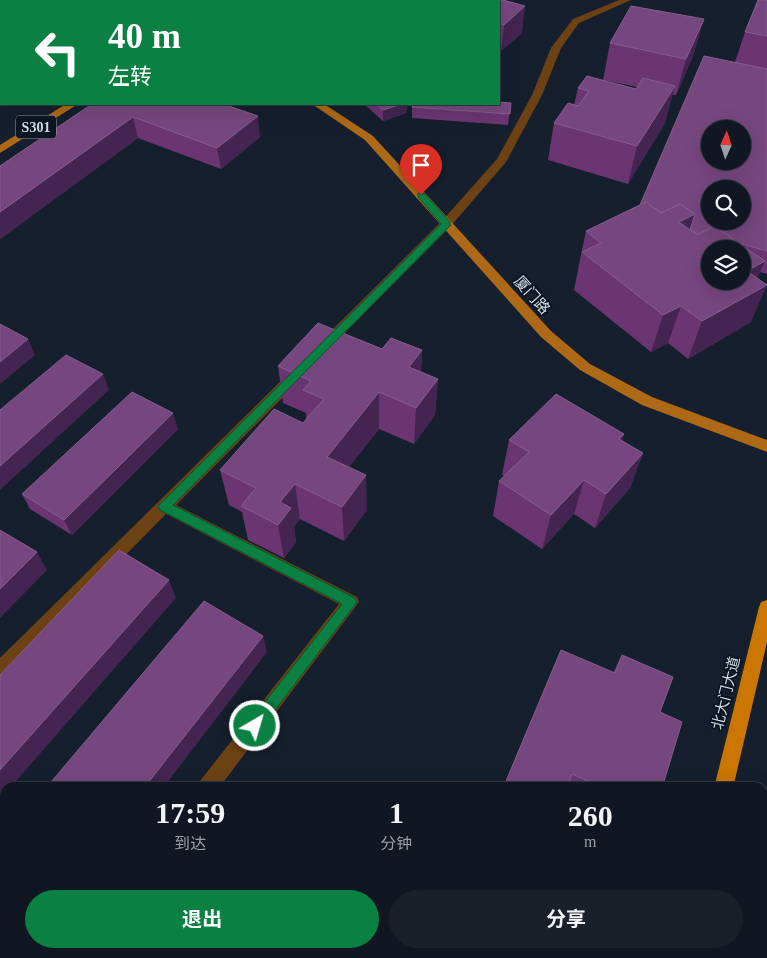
<!DOCTYPE html>
<html lang="zh">
<meta charset="utf-8">
<style>
:root{--surface:#101722;--page:#19202a;--text:#f1f3f6;--muted:#9c9fa5;--line:#303640;--accent:#0b8043}
body{margin:0;font-family:"Times New Roman","Noto Sans SC",serif;background:var(--page);color:var(--text);height:100vh;display:flex;flex-direction:column;font-size:19px;white-space:nowrap}
*{box-sizing:border-box;margin:0}
p{font-size:16px;color:var(--muted)}
.icon{flex:none;width:28px;height:28px;fill:none;stroke:currentColor;stroke-width:2;stroke-linecap:round;stroke-linejoin:round}
.map{position:relative;flex:1;overflow:hidden}
.drawer{position:absolute;left:0px;top:782px;width:768px;height:176px;display:flex;flex-direction:column;background:var(--surface);border-radius:15px 15px 0 0;box-shadow:0 5px 20px #0002,0 0 0 1px var(--line)}
.drawer>*{flex:none}
.banner{position:absolute;left:0px;top:0px;width:500px;height:105px;box-shadow:0 5px 20px #0002,0 0 0 1px var(--line);background:#0b8043;color:#fff;overflow:hidden}
.needle{width:32px;rotate:3deg}
.controls{position:absolute;left:701px;top:120px;display:grid;gap:10px}
.controls a{display:grid;place-items:center;width:50px;height:50px;border-radius:50%;background:var(--surface);box-shadow:0 5px 20px #0002,0 0 0 1px var(--line);font-size:25px}
.pin{position:absolute;display:grid;place-items:center;width:42px;height:42px;color:#fff;margin:-51px -21px;border-radius:50% 50% 50% 0;rotate:-45deg;box-shadow:0 0 5px #0007}
.pin .icon{rotate:45deg}
.me{position:absolute;width:55px;margin:-28px;rotate:38deg;stroke-linejoin:round;filter:drop-shadow(0 0 4px #0008)}
.turn{display:flex;align-items:center;gap:18px;height:105px;padding:0 25px;font-size:22px}
.turn .icon{width:65px;height:65px;stroke-width:2.5}
.turn b{display:block;font-size:35px;line-height:42px}
.eta{display:flex;justify-content:space-evenly;align-items:center;height:85px;text-align:center}
.eta b{font-size:30px;font-weight:700;line-height:35px}
.cta{display:flex;gap:10px;margin-top:auto;padding:10px 25px}
.cta a{flex:1;height:58px;border-radius:30px;background:var(--accent);color:#fff;font-size:20px;font-weight:700;line-height:58px;text-align:center}
.cta a+a{background:var(--page);color:var(--text)}
.map>svg:first-child{display:block}
</style>
<div class="map">
<svg width="767" height="958" viewBox="0 0 767 958">
<rect width="100%" height="100%" fill="#151f2d"/>
<g fill="none" stroke-linecap="round" stroke-linejoin="round">
<g fill="#6c4215" fill-rule="evenodd">
<path d="M619,0H631L579,23L561,48L542,95L506,162L450,227L331,347H321L319,344L321,341L442,221L497,159L532,95L551,48L573,19Z"/>
<path d="M296,370L301,371L303,375L301,379L176,505L357,597L359,602L219,788H198L200,781L339,604L166,514L6,676L0,678V658L291,371Z"/>
<path d="M66,954H89L87,958H64Z"/>
</g>
<g fill="#ae6916" fill-rule="evenodd">
<rect x="85" y="0" width="12" height="1"/>
<path d="M66,104H78L0,153V145Z"/>
<path d="M312,104H324L373,136L551,331L590,364L652,397L767,440V452L642,405L580,370L541,337L365,140Z"/>
</g>
<g fill="#ca7600" fill-rule="evenodd">
<path d="M767,600V642L733,788H714L759,607L761,602Z"/>
<path d="M767,918V958H754L753,954H762V920Z"/>
<path d="M672,954H693L692,958H670Z"/>
</g>
</g>
<g fill="#6b3572" fill-rule="evenodd">
<path d="M767,0V274L760,272L757,278L751,322L688,359L668,343L651,352L574,290L578,270V269L586,231L640,205L735,62L745,32ZM710,249H742L710,281Z"/>
<path d="M499,1L522,33L501,51H499Z"/>
<path d="M704,19L693,56L676,95H672L665,123L628,184L548,160L554,123L574,105L578,88L636,89L637,87L603,80L610,43Z"/>
<path d="M511,103L508,125L412,118V107Z"/>
<path d="M92,104L260,137L221,169L138,138L0,239V166Z"/>
<path d="M364,104H407L406,113L383,121Z"/>
<path d="M382,349L422,350L421,372L438,379L435,415L414,444L379,429L349,467L367,510L344,541L300,519L294,526L296,542L284,558L248,540L242,512L229,505L220,470L303,423L306,419V413L283,403L278,366Z"/>
<path d="M178,429L72,535L30,509L22,494Z"/>
<path d="M624,434L622,441L643,453L630,488L595,528L574,514L542,549L493,516L499,481L504,476L502,475L509,440Z"/>
<path d="M622,655L660,712L662,788H503L506,781L613,673Z"/>
</g>
<g fill="#442451">
<path d="M525,6L522,33L501,51L504,25Z"/>
<path d="M704,19L693,56L676,95L686,59Z"/>
<path d="M0,41H1V80L0,81Z"/>
<path d="M675,86L665,123L628,184L637,146Z"/>
<path d="M402,104H407L406,113L383,121V110Z"/>
<path d="M258,116L260,137L221,169L217,148Z"/>
<path d="M133,117L138,138L0,239V212Z"/>
<path d="M695,214L683,252L679,222Z"/>
<path d="M732,238L728,249H713V248Z"/>
<path d="M765,261L750,294L767,285L751,322L688,359L702,321L747,271Z"/>
<path d="M681,306L668,343L651,352L663,315Z"/>
<path d="M28,339L35,355L0,384V362Z"/>
<path d="M422,350L420,387L409,367Z"/>
<path d="M103,374L109,390L0,490V466Z"/>
<path d="M438,379L435,415L414,444L416,408Z"/>
<path d="M379,392V429L330,492L327,457Z"/>
<path d="M173,413L178,429L72,535L64,520Z"/>
<path d="M624,434L612,470L619,439Z"/>
<path d="M643,453L630,488L595,528L606,494Z"/>
<path d="M366,475L367,510L344,541L342,507Z"/>
<path d="M584,480L574,514L542,549L551,515Z"/>
<path d="M295,484L300,519L294,526L296,542L284,558L278,525L280,502Z"/>
<path d="M37,552L47,570L0,618V589Z"/>
<path d="M169,580L176,598L10,788H5V793L0,799V770Z"/>
<path d="M263,636L267,652L163,788H144Z"/>
<path d="M5,942V954H13L9,958H0V948Z"/>
</g>
<g fill="#76477e" stroke="#855e8e" fill-rule="evenodd">
<path d="M0,0H70L68,1H1V41H0Z"/>
<path d="M466,0H503L525,6L504,25L499,23V1H464Z"/>
<path d="M758,0H767V36L745,32Z"/>
<path d="M631,6L704,19L686,59L610,43Z"/>
<path d="M704,56L767,69V251L731,241L732,238L714,226L699,234L694,232L690,230L695,214L680,204L661,213L646,202L640,205ZM710,129H742V161H710ZM710,189H742V221H710Z"/>
<path d="M587,76L636,89L643,78L675,86L637,146L554,123L568,103L578,106L589,91L578,88Z"/>
<path d="M499,102L511,103L510,114L412,107L413,104H499Z"/>
<path d="M92,104H223L258,116L217,148L133,117L0,212V166Z"/>
<path d="M376,104H402L383,110Z"/>
<path d="M646,202L661,213L680,204L695,214L679,222L697,235L714,226L732,238L713,248L715,249H710V281H742V249L744,247L765,261L747,271L767,285L702,321L681,306L663,315L582,252L601,243L586,231Z"/>
<path d="M318,323L382,349L391,338L422,350L409,367L438,379L416,408L379,392L327,457L366,475L342,507L295,484L280,502L291,508L278,525L241,506L256,488L220,470L274,409L303,423L324,399L303,390L311,381L278,366Z"/>
<path d="M0,324L28,339L0,362Z"/>
<path d="M66,355L103,374L0,466V410Z"/>
<path d="M132,392L173,413L64,520L22,494Z"/>
<path d="M556,394L624,434L619,439L643,453L606,494L584,480L551,515L499,481L529,452L509,440Z"/>
<path d="M0,530L37,552L0,589Z"/>
<path d="M119,550L169,580L0,770V675Z"/>
<path d="M204,601L263,636L144,788H46Z"/>
<path d="M561,650L615,673L622,655L673,677L660,712L682,722L662,788H588L590,782L572,774L567,788H520L506,781Z"/>
<path d="M5,836V866L0,862V841Z"/>
<path d="M0,908L5,912V942L0,948Z"/>
</g>
<path fill="#0b8043" stroke="#07532c" d="M418,193H424L450,222V226L173,505L355,598L357,602L260,730L255,732L250,730L248,726L250,721L342,604L160,510L158,506L441,224L418,197Z"/>
<g text-anchor="middle" stroke-width="4" stroke-linejoin="round" paint-order="stroke">
<rect fill="#0c1623" stroke="#99a1ac" stroke-width="1" x="16" y="115.5" width="40" height="23" rx="4"/>
<g font-size="14" font-weight="bold" fill="#d5dce6">
<text x="36" y="132">S301</text>
</g>
<g font-size="15" fill="#d5dce6" stroke="#0c1623">
<text transform="translate(532 295) rotate(48)" y="5">厦门路</text>
<text transform="translate(726 693) rotate(-76)" y="5">北大门大道</text>
</g>
</g>
</svg>
<div class="controls">
<a><svg class="needle" viewBox="-14 -14 28 28"><path d="M0-13l5 13h-10z" fill="#e53935"/><path d="M0 13l5-13h-10z" fill="#9c9fa5"/></svg></a>
<a><svg class="icon" aria-label="search" viewBox="0 0 24 24"><circle cx="10" cy="10" r="6"/><path d="M15 15l6 6"/></svg></a>
<a><svg class="icon" aria-label="layers" viewBox="0 0 24 24"><path d="M12 4l9 5-9 5-9-5zM3 14l9 5 9-5"/></svg></a>
</div>
<div class="pin" style="left:421px;top:195px;background:#d93025"><svg class="icon" aria-label="arrive" viewBox="0 0 24 24"><path d="M6 21V4h12l-3 4 3 4H6"/></svg></div>
<svg class="me" style="left:255px;top:726px" viewBox="-20 -20 40 40"><circle r="17" fill="#0b8043" stroke="#fff" stroke-width="3"/><path d="M0-11L8 9 0 5-8 9z" fill="#fff"/></svg>
<div class="banner">
<div class="turn"><svg class="icon" aria-label="left" viewBox="0 0 24 24"><path d="M17 20v-9H6M10 6l-5 5 5 5"/></svg><div><b>40 m</b>左转</div></div>
</div>
<section class="drawer">
<div class="eta">
<div><b>17:59</b><p>到达</p></div>
<div><b>1</b><p>分钟</p></div>
<div><b>260</b><p>m</p></div>
</div>
<div class="cta"><a>退出</a><a>分享</a></div>
</section>
</div>
